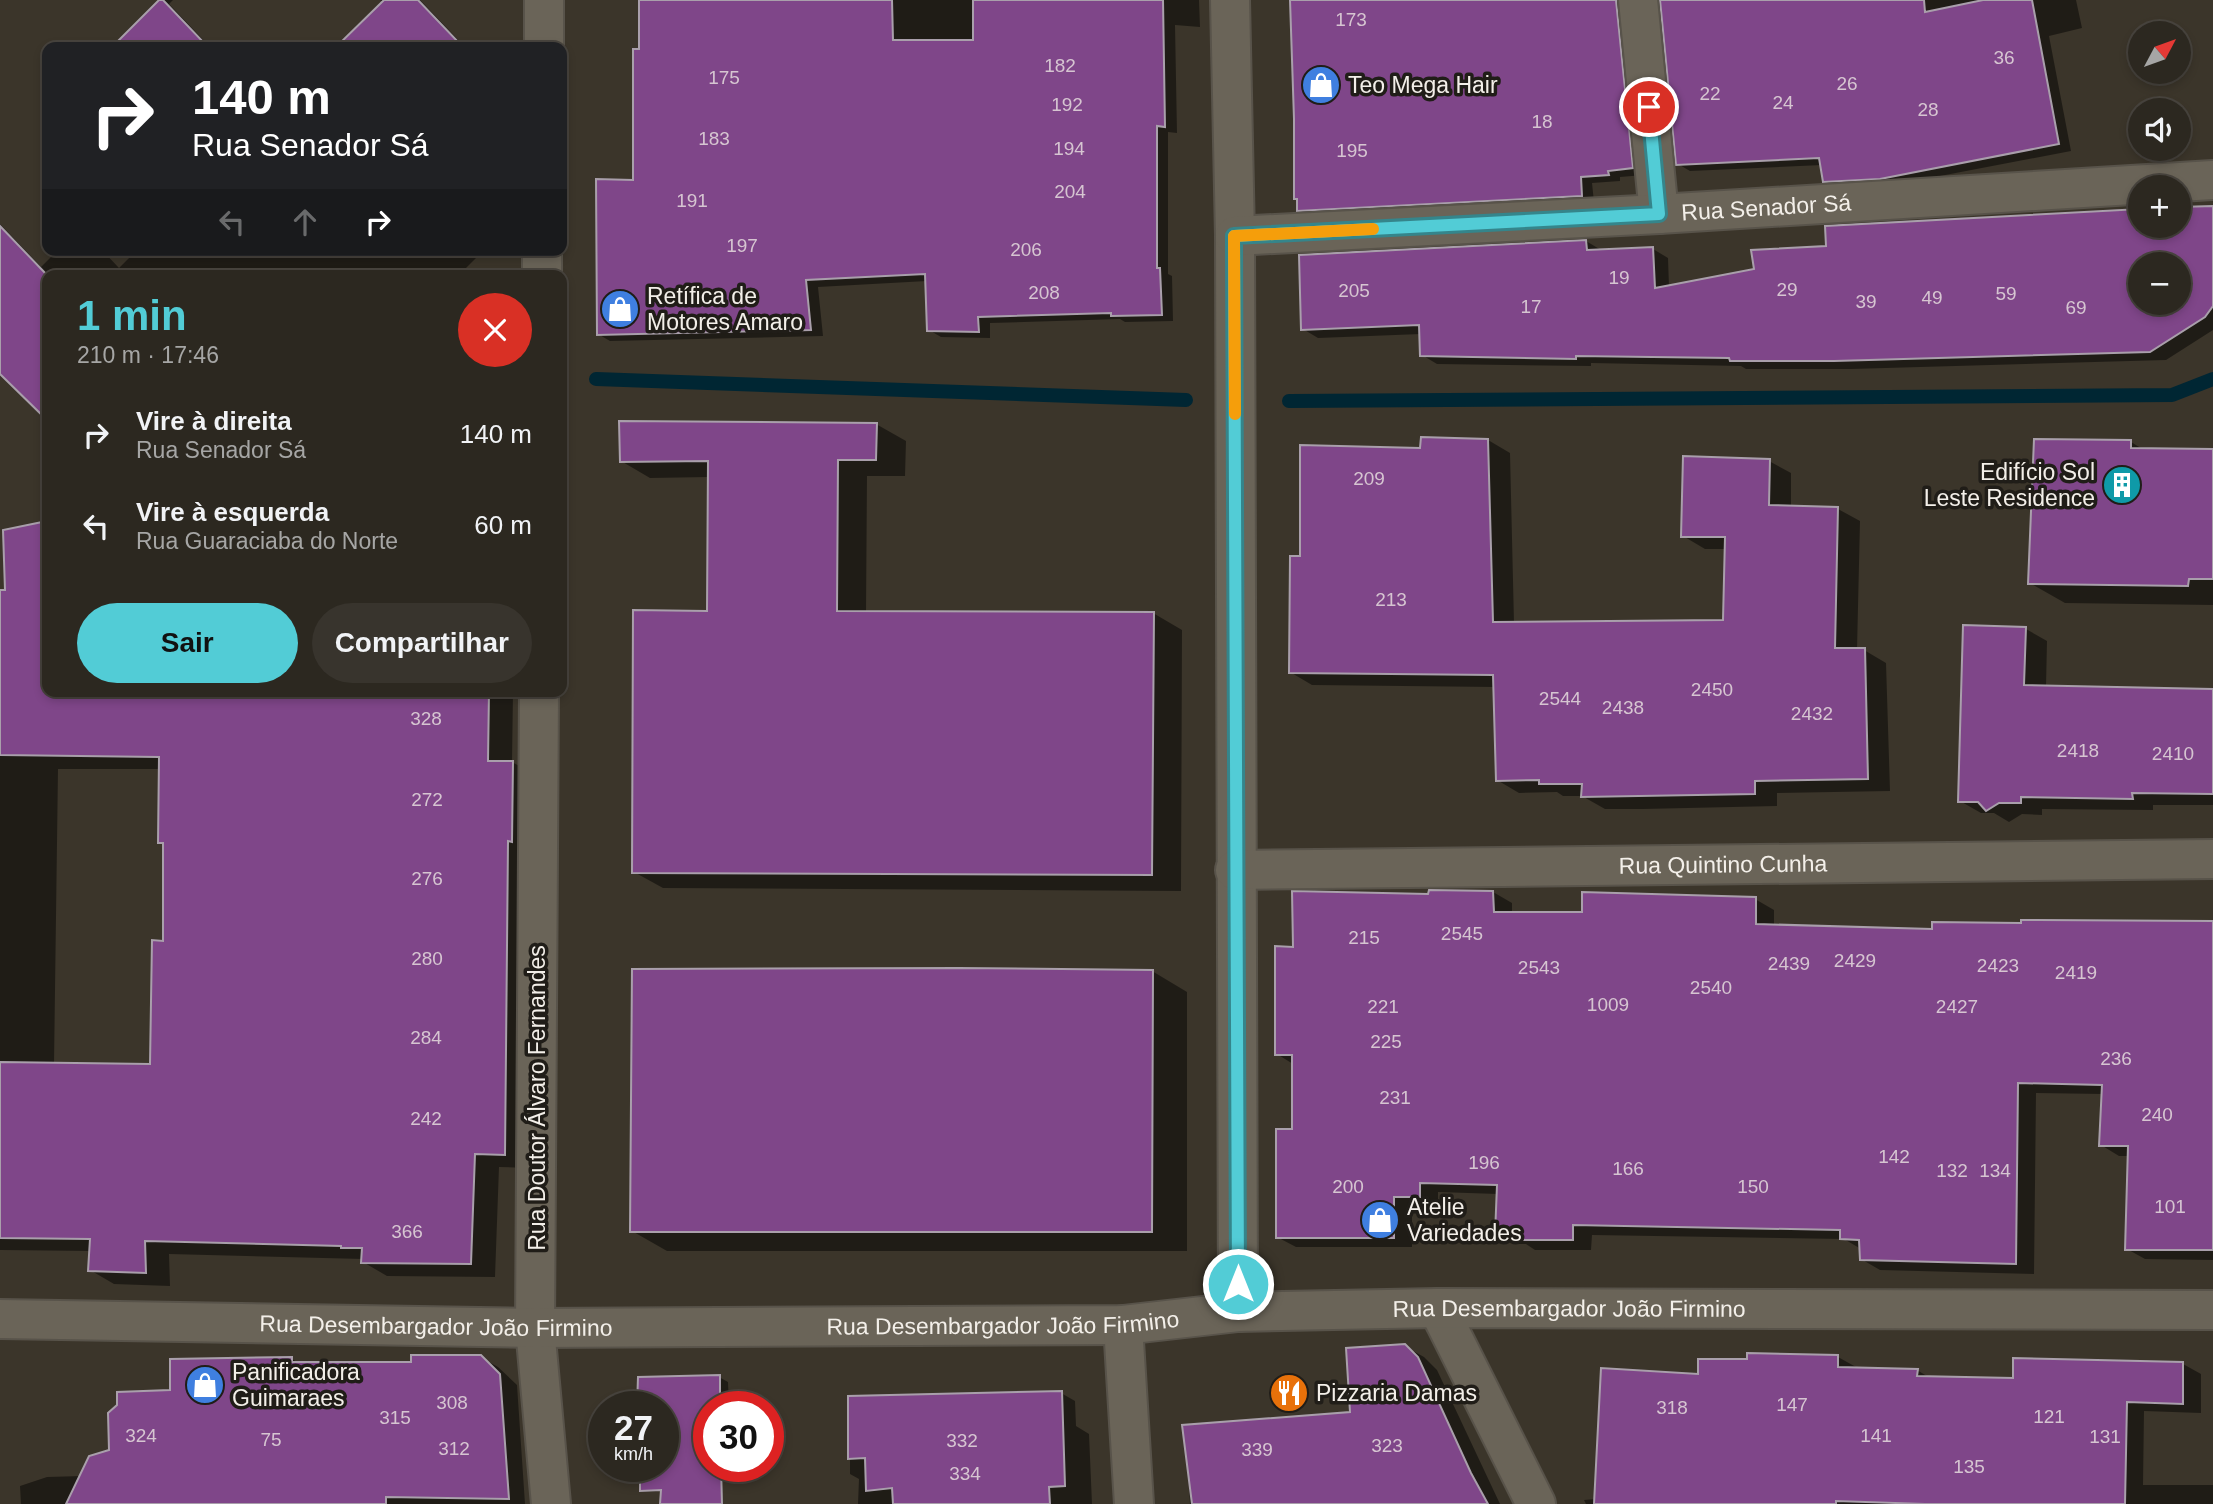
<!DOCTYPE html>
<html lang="pt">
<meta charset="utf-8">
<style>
:root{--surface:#2c2820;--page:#38342d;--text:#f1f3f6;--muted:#a6a6a5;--line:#48443e;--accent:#52ccd6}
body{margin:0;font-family:Arial,sans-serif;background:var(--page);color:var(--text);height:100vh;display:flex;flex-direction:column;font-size:26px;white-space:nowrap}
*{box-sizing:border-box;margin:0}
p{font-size:23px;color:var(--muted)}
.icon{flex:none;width:38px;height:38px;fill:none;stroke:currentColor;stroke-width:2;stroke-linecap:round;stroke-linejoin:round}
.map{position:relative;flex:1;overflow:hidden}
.panel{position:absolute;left:42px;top:270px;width:525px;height:427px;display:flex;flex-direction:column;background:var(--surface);border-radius:14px;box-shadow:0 4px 10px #0003,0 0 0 2px var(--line)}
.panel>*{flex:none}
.top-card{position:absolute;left:42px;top:42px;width:525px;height:214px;border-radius:14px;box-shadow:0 4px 10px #0003,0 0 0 2px var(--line);background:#202124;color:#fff;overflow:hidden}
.needle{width:46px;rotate:49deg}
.buttons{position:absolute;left:2128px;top:21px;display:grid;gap:14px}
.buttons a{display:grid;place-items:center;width:63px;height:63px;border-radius:50%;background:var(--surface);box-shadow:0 4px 10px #0003,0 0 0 2px var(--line);font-size:35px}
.speed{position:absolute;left:588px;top:1391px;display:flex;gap:14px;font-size:35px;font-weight:700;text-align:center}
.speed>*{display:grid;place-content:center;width:91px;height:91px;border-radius:50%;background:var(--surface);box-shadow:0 4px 10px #0003,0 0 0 2px var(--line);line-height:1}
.speed small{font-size:18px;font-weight:400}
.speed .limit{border:10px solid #d22;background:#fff;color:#111}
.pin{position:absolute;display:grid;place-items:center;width:60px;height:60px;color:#fff;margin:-30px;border:4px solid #fff;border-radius:50%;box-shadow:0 2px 7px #0007}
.me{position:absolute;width:77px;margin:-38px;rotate:0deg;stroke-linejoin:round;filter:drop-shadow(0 0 5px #0008)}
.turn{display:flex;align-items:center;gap:24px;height:147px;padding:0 35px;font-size:32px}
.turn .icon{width:91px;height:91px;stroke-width:2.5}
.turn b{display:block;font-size:49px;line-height:60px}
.lanes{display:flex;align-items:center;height:66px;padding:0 35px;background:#0003;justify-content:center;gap:35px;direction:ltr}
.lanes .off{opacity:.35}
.round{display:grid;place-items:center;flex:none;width:74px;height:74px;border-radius:37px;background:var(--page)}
.headline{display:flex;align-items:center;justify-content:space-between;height:119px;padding:0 35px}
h1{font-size:42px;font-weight:700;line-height:52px;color:var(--accent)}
.button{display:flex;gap:14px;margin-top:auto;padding:14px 35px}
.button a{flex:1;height:80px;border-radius:42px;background:var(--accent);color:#111;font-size:28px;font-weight:700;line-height:80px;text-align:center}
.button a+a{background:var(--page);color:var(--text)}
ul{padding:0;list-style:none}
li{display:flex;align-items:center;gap:21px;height:91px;padding:0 35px}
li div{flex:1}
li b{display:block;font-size:26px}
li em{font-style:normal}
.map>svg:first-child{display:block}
</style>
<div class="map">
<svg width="2213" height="1504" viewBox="0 0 2213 1504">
<rect width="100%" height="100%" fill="#3b352a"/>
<g fill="#0007" fill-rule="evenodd">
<path d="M162,0H173L169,4L210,47H114Z"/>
<path d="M380,0H420L465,47H338L383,3Z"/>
<path d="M641,0H1199L1200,27L1175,25L1177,133L1168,132V274L1172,276L1173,321L1125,322L1120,319L990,323V338L941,337L929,330L927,281L818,287L823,336L610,341L598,334L635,182Z"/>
<path d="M1292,0H1630L1644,175L1620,177V181L1592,183L1594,202L1312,217L1299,210Z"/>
<path d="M1662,0H2076L2082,28L2049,36L2071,151L1893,185L1837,188L1825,181L1822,165L1690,171L1678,164Z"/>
<path d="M2213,207V330L2166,360L1851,369H1746L1741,366L1591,363V366L1437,364L1422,355L1421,334L1318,338L1303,329L1586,241L1601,250L1653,249L1668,258L1669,287L1756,270L1828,248L1827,227L2140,211V226H2179V209ZM2140,264H2179V303H2140Z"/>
<path d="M0,224L41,267L58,250H102L119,268L137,250H484L459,275H47V417L10,381L0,334Z"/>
<path d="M876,424L906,441L905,476H867L866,613H1153L1182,630L1181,891L663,888L634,872L708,613L709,477L650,478L621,461Z"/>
<path d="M1488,440L1510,453L1514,623L1725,622L1726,549H1705L1683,536L1769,461L1791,473V507L1838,509L1860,521L1857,650H1864L1886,663L1890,791L1777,793V806L1643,809H1605L1582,796H1563L1557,792L1519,793L1497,780L1495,687L1312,685L1290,672L1301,557L1421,450Z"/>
<path d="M2131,442L2144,450L2213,451V605L2065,603L2030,583Z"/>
<path d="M0,603L47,604V691H517L513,692L512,762L537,776L529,1168L499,1167L495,1277L387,1276L363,1262V1259L169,1254L170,1286L114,1284L90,1270L91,1251L0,1250ZM58,769H160V842L164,845V942L152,1066L54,1065Z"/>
<path d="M2026,629L2047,641L2046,687L2213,691V805H2153V810L2042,809V815L2022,814L2009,822L1994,813H1981L1960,801Z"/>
<path d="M1493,892L1512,903V914H1584L1755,899L1774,910V926L1933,931L2213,923V1260L2145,1259L2127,1249L2129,1156H2119L2101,1145L2103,1094L2036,1093L2034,1274L1880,1270L1861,1259V1249L1844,1239L1592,1235L1591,1250H1535L1526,1244H1516L1497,1234L1498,1194L1438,1192V1207H1412V1247H1296L1277,1237L1293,1131V1064L1277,1054L1295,949L1430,896Z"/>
<path d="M1152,971L1187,992V1251H667L632,1231Z"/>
<path d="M1404,1346L1424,1357L1437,1370L1500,1504H1190L1189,1485L1352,1414Z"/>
<path d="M480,1357L498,1367L517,1385L525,1504H21L20,1486L47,1477L82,1476L111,1451L172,1391L292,1359L300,1364H412Z"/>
<path d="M1838,1357L1856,1367V1369L1917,1370L1930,1378L2015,1380L2183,1364L2201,1374V1413L2144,1411L2143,1485H2213V1504H1586L1584,1500L1596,1499L1700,1375Z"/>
<path d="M719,1377L728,1382L729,1407H709V1466H729V1470L663,1465V1407H639Z"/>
<path d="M1061,1393L1075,1401L1076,1426L1089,1434L1092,1504H858L859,1479L850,1474V1398Z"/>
</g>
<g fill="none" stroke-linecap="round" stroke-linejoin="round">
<g stroke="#002633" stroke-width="14">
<path d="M596,379L1186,400"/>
<path d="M1289,401L2172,395L2213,379"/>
</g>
</g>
<g fill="#7f4689" stroke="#a99fab" stroke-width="2" fill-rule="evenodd">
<path d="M159,0H163L208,47H112Z"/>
<path d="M384,0H418L463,47H336Z"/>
<path d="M639,0H892L893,40H973V0H1163L1165,127L1157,126V268H1160L1162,315L1111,316V313L978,317L979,332L927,331L925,274L806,280L811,330L597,335L596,179L633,180V49H639Z"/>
<path d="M1290,0H1616L1633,168L1608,171L1609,175L1581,177L1582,196L1297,211V199H1294V119Z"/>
<path d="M1660,0H1924L1925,12L1983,0H2032L2059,144L1880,179L1823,182L1819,158L1676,165Z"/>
<path d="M2213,206V306L2205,317L2150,352L1834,361H1730L1729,358L1576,356V359L1420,356L1419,325L1301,330L1299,255L1586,240L1587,250L1653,247L1655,288L1754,269L1751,250L1826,246L1825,226L2140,209V226H2179V207ZM2140,264H2179V303H2140Z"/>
<path d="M0,226L47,275V420L0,374Z"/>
<path d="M619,421L877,423L876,460H838L837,611L1154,612L1152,875L632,873L633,610L707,611L708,461L620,462Z"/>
<path d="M1421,437L1488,439L1493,622L1723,620L1725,537H1681L1683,456L1770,459L1769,505L1838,507L1835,648H1865L1868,779L1755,781V794L1581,797L1582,784H1539V780L1496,781L1493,675L1289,673L1290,556H1300V445L1420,448Z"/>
<path d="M2034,439L2131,440V448L2213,449V579H2189L2188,586L2028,584Z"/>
<path d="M47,521V691H331V694L431,697V691H489L488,761H513L512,842L508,841L505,1155L475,1154L471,1264L361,1263L362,1248H341V1246L145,1241L146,1273L88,1271L90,1239L0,1238V1062L150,1064L152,940L163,941V843H158L159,757L0,755V590H5L3,530Z"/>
<path d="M1963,625L2026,627L2024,685L2213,689V794L2132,793L2133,799L2021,797V803H1999L1986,811L1978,802H1958Z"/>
<path d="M1429,890L1493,891L1494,912H1582V892L1756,897V924L1932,929V922L2021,923V920H2038L2213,921V1250H2125L2128,1146H2099L2102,1085L2018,1083L2016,1264L1860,1260L1859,1240L1840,1239V1230L1573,1225V1240H1515V1235H1495L1497,1185L1420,1183V1197H1394V1238H1276V1129H1292V1055H1275V946L1293,947L1292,891L1428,894Z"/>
<path d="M959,968L1153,970L1152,1232H630L632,969Z"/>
<path d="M1405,1344L1418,1357L1471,1473L1488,1504H1192L1182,1425L1350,1412L1346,1348Z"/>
<path d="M1747,1353L1838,1355V1367L1918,1369L1917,1376L2013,1378V1358L2183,1362V1404L2127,1402L2125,1504H1925L1836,1501V1504H1594L1601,1368L1698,1374V1359H1747Z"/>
<path d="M411,1355H481L500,1374L509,1499L386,1497V1504H66L89,1456L109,1450L108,1413L117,1405V1392L170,1390V1359L292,1357V1362H411Z"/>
<path d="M720,1375V1407H709V1466H721L722,1504H660L661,1490L640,1491V1466H663V1407H637L638,1377Z"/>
<path d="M1062,1391L1065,1486L1049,1487L1050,1504H893L892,1488L866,1491L865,1458L848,1459V1396Z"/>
</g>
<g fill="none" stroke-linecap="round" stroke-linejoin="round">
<defs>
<g id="minor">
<path d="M1230,0L1235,236L1238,1312"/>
<path d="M1638,0L1659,214"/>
<path d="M544,47V0"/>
<path id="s1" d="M1235,236L1659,214L2213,180"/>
<path d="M542,275V250"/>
<path d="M539,691L535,1328L551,1504"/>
<path id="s2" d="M1235,870L2213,859"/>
<path d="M1438,1308L1536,1504"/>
<path id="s3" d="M0,1319L535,1328L1123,1325L1238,1312L1438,1308L2213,1310"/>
<path d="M1123,1325L1134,1504"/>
</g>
</defs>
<use href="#minor" stroke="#58534a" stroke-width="42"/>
<use href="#minor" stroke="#6a6458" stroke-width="38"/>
</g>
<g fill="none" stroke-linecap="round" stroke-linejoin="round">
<defs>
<path id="route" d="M1238,1284L1234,236L1659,214L1649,107"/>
</defs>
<use href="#route" stroke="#35858b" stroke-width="18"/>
<use href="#route" stroke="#52ccd6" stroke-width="12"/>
<path stroke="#f59e0b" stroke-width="12" d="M1235,414L1234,236L1373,229"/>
</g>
<defs>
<symbol id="shop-disc" viewBox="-11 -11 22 22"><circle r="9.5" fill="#3f7fe0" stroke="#201d18"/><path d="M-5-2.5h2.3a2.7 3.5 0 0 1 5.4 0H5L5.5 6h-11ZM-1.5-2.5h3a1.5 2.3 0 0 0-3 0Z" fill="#fff"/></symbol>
<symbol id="building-disc" viewBox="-11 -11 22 22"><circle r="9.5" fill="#0f9aa8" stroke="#201d18"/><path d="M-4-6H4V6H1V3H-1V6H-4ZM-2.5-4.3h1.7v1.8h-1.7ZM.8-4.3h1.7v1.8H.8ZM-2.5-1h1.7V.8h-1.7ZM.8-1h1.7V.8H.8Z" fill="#fff"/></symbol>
<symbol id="restaurant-disc" viewBox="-11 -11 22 22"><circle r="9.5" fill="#e8710a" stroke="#201d18"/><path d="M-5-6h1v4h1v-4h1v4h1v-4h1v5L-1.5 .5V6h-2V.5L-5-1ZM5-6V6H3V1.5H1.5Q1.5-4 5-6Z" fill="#fff"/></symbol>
</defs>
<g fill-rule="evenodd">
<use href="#shop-disc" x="1299" y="63" width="44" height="44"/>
<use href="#shop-disc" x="598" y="287" width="44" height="44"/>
<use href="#building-disc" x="2100" y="463" width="44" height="44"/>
<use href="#shop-disc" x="1358" y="1198" width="44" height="44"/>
<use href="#shop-disc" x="183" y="1363" width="44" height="44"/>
<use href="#restaurant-disc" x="1267" y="1371" width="44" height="44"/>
</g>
<g text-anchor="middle" stroke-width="7" stroke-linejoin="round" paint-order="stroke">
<g font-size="19" fill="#d6c5d1">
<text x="1351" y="26">173</text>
<text x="2004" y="64">36</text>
<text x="1060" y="72">182</text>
<text x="724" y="84">175</text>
<text x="1847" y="90">26</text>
<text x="1710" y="100">22</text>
<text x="1783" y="109">24</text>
<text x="1067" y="111">192</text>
<text x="1928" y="116">28</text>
<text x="1542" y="128">18</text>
<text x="714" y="145">183</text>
<text x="1069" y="155">194</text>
<text x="1352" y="157">195</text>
<text x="1070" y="198">204</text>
<text x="692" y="207">191</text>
<text x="742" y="252">197</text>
<text x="1026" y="256">206</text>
<text x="1619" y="284">19</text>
<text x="1787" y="296">29</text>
<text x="1354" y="297">205</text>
<text x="1044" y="299">208</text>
<text x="2006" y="300">59</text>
<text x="1932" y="304">49</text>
<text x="1866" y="308">39</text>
<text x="1531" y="313">17</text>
<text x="2076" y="314">69</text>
<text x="1369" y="485">209</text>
<text x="1391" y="606">213</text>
<text x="1712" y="696">2450</text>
<text x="1560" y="705">2544</text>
<text x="1623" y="714">2438</text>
<text x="1812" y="720">2432</text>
<text x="426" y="725">328</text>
<text x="2078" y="757">2418</text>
<text x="2173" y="760">2410</text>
<text x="427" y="806">272</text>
<text x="427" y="885">276</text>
<text x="1462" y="940">2545</text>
<text x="1364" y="944">215</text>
<text x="427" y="965">280</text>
<text x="1855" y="967">2429</text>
<text x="1789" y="970">2439</text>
<text x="1998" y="972">2423</text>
<text x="1539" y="974">2543</text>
<text x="2076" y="979">2419</text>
<text x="1711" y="994">2540</text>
<text x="1608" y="1011">1009</text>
<text x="1383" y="1013">221</text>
<text x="1957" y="1013">2427</text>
<text x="426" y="1044">284</text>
<text x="1386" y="1048">225</text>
<text x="2116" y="1065">236</text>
<text x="1395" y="1104">231</text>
<text x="2157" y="1121">240</text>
<text x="426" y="1125">242</text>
<text x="1894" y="1163">142</text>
<text x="1484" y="1169">196</text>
<text x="1628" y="1175">166</text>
<text x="1952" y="1177">132</text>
<text x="1995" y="1177">134</text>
<text x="1348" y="1193">200</text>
<text x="1753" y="1193">150</text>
<text x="2170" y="1213">101</text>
<text x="407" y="1238">366</text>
<text x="452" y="1409">308</text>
<text x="1792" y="1411">147</text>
<text x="1672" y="1414">318</text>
<text x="2049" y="1423">121</text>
<text x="395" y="1424">315</text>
<text x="141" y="1442">324</text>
<text x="1876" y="1442">141</text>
<text x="2105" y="1443">131</text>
<text x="271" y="1446">75</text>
<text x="962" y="1447">332</text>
<text x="1387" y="1452">323</text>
<text x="454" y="1455">312</text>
<text x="1257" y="1456">339</text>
<text x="1969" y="1473">135</text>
<text x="965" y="1480">334</text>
</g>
<g font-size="23" fill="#f3efe9" stroke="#201d18" text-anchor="start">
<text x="1348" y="93">Teo Mega Hair</text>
<text x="647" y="304">Retífica de<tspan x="647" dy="26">Motores Amaro</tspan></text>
<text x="2095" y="480" text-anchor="end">Edifício Sol<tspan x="2095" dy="26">Leste Residence</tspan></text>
<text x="1407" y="1215">Atelie<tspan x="1407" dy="26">Variedades</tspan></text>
<text x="232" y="1380">Panificadora<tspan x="232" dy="26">Guimaraes</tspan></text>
<text x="1316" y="1401">Pizzaria Damas</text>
</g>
<g font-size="23" fill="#f3efe9" stroke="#201d18">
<text dy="8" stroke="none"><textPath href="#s1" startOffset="532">Rua Senador Sá</textPath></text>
<text dy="8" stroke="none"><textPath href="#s2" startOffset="488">Rua Quintino Cunha</textPath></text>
<text transform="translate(537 1098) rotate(-90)" y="8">Rua Doutor Álvaro Fernandes</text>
<text dy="8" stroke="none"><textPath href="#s3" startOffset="1570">Rua Desembargador João Firmino</textPath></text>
<text dy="8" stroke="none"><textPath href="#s3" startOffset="1003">Rua Desembargador João Firmino</textPath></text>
<text dy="8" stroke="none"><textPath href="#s3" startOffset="436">Rua Desembargador João Firmino</textPath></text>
</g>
</g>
</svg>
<div class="buttons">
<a><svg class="needle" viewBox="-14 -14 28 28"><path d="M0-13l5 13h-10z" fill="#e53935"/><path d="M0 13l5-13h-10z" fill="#a6a6a5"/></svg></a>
<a><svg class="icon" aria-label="sound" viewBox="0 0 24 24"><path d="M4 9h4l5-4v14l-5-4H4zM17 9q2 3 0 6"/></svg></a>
<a>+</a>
<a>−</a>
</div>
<div class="speed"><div>27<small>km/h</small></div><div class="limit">30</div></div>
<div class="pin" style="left:1649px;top:107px;background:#d93025"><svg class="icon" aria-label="arrive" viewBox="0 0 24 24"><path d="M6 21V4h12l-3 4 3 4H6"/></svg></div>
<svg class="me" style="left:1238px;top:1284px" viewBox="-20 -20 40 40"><circle r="17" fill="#52ccd6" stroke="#fff" stroke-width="3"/><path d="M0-11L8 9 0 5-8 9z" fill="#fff"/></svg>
<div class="top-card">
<div class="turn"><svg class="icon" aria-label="right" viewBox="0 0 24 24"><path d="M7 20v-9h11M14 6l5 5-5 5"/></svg><div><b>140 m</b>Rua Senador Sá</div></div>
<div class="lanes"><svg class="icon off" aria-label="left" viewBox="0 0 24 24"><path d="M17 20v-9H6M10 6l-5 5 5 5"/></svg><svg class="icon off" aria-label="ahead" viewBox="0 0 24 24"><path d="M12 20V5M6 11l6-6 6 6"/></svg><svg class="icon" aria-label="right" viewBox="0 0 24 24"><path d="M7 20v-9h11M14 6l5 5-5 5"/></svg></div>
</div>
<section class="panel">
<div class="headline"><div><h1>1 min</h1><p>210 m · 17:46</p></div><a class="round" style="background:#d93025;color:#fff"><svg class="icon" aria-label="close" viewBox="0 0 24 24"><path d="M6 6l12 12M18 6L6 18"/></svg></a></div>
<ul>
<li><svg class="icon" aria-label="right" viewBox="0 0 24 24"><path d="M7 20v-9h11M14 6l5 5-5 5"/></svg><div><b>Vire à direita</b><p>Rua Senador Sá</p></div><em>140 m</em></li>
<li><svg class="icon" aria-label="left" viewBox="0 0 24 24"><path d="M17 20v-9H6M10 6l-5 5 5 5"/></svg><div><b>Vire à esquerda</b><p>Rua Guaraciaba do Norte</p></div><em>60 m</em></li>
</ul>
<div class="button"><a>Sair</a><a>Compartilhar</a></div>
</section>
</div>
